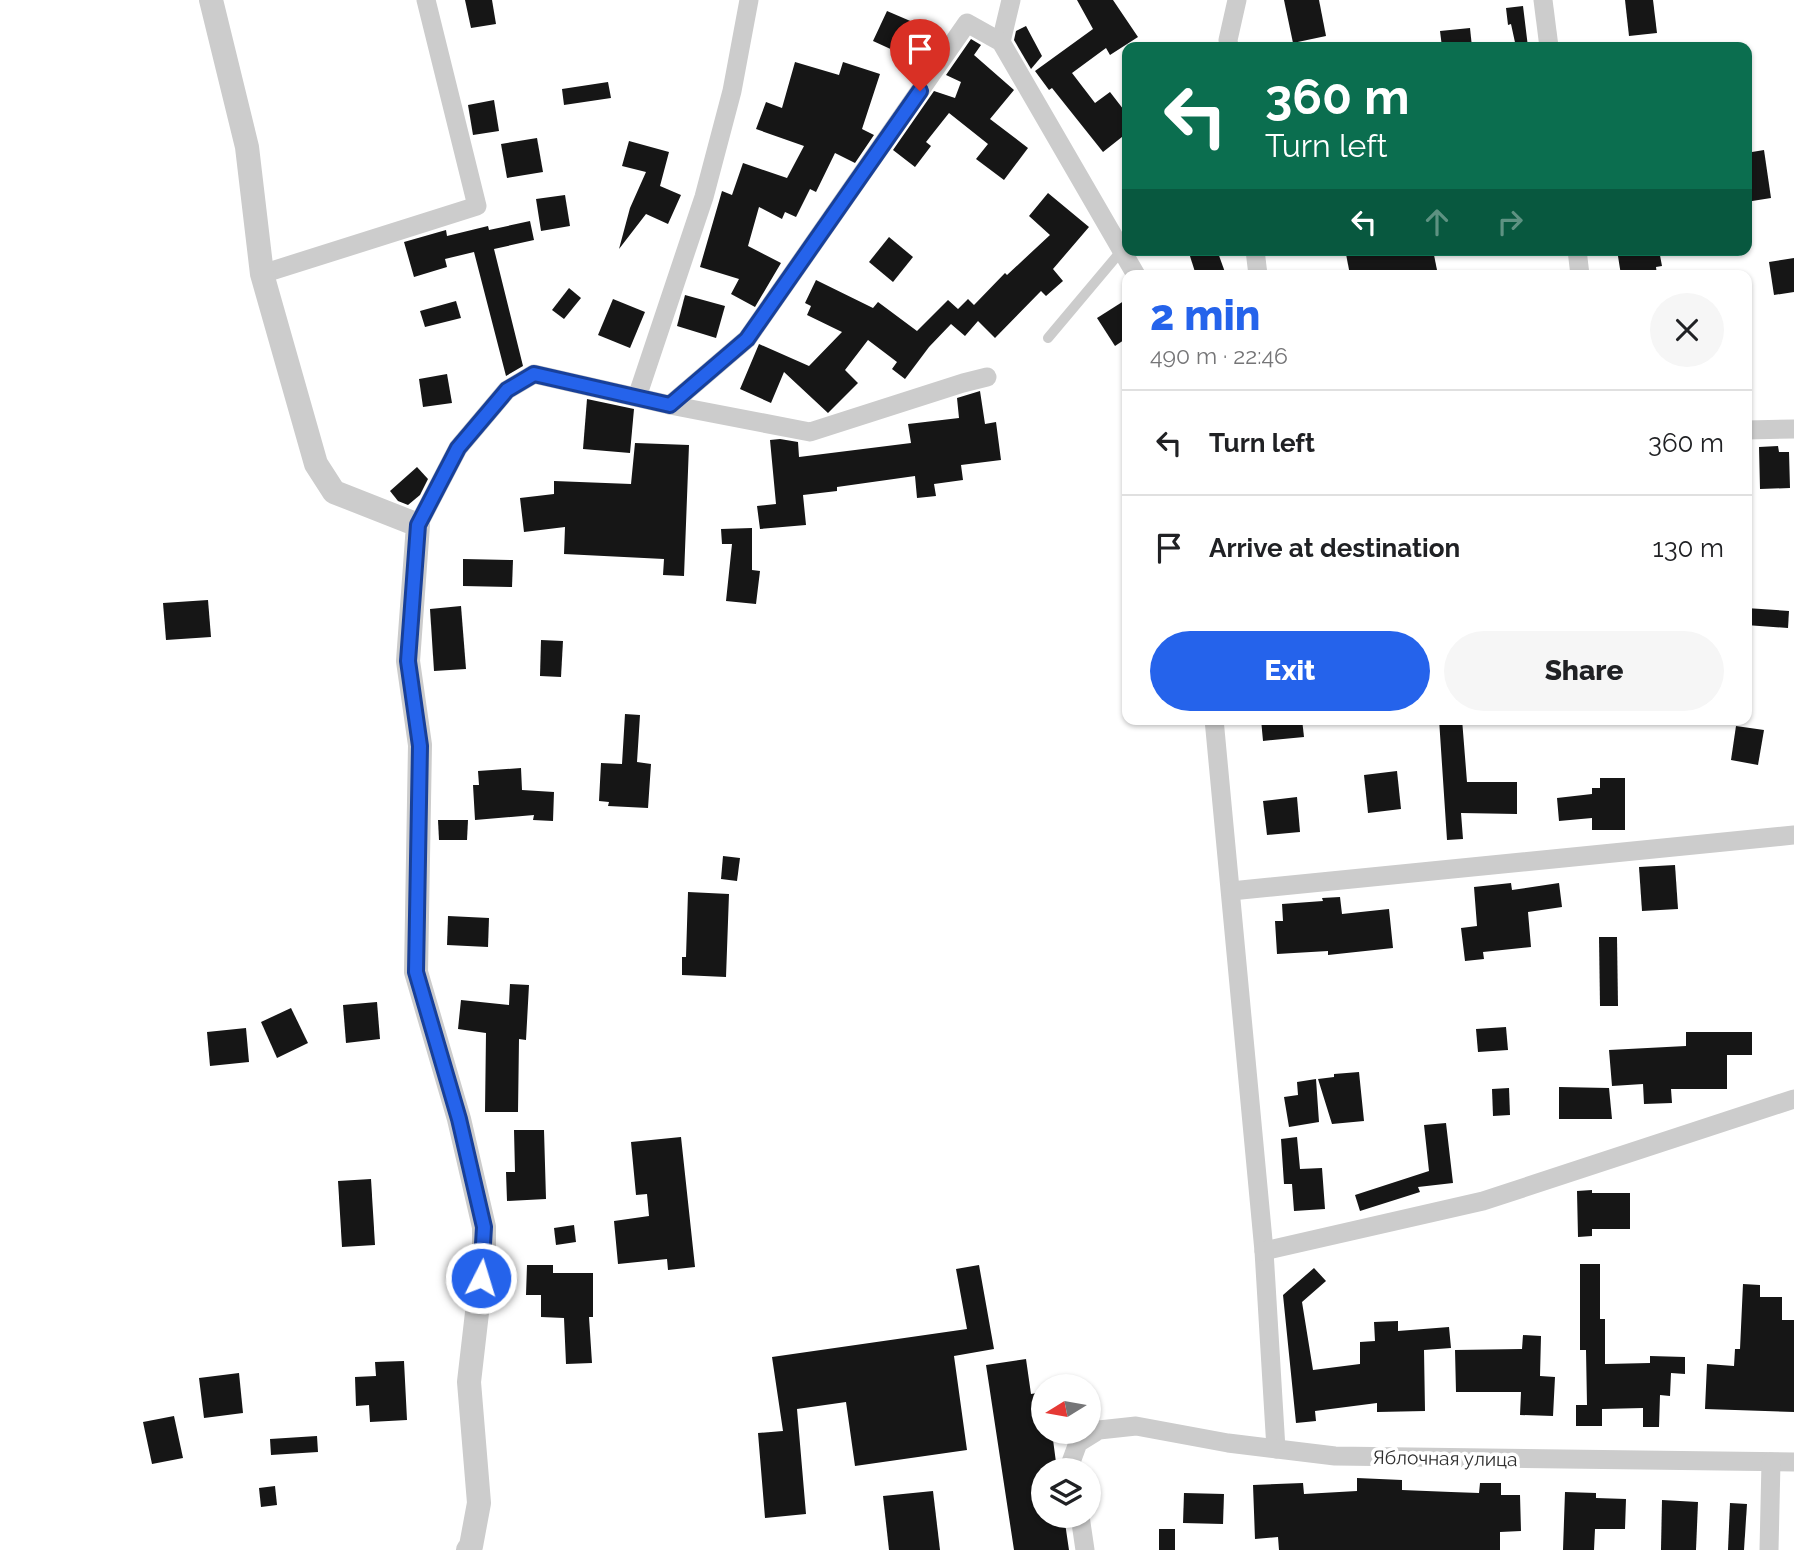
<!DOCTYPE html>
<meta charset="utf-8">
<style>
:root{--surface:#fff;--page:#f6f6f6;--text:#202124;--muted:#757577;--line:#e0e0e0;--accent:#2563eb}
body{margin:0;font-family:Raleway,sans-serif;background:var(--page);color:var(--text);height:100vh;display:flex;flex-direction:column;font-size:26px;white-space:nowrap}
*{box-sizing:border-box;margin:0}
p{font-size:23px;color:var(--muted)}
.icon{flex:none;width:38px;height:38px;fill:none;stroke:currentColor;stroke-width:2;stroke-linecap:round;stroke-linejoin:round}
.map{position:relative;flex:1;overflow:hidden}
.details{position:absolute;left:1122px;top:270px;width:630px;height:455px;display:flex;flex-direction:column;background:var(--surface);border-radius:14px;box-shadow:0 2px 5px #0004}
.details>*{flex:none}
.banner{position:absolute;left:1122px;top:42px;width:630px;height:214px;border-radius:14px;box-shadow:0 2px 5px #0004;background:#0b6e4f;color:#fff;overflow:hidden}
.needle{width:46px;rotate:259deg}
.tools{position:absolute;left:1031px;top:1374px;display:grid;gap:14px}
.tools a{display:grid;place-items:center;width:70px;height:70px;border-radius:50%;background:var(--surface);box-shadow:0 2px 5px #0004;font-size:35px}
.pin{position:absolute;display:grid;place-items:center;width:60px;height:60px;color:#fff;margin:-72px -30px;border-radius:50% 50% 50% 0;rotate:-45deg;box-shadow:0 0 7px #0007}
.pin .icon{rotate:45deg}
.me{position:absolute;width:77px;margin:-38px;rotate:5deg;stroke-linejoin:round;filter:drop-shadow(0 0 5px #0008)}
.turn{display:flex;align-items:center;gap:24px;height:147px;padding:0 28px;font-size:32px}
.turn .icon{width:91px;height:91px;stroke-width:2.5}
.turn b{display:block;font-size:49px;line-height:60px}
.lanes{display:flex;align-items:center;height:66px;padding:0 28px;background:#0003;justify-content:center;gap:35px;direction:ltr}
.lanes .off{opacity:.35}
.round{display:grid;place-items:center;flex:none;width:74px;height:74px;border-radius:37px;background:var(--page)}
.summary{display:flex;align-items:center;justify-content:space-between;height:119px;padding:0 28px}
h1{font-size:42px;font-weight:800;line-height:52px;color:var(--accent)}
.primary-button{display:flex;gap:14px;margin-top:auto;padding:14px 28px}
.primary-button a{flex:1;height:80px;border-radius:42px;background:var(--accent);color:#fff;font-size:28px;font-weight:800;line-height:80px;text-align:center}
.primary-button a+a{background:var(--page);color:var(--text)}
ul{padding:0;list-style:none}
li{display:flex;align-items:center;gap:21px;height:105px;padding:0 28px;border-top:2px solid var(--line)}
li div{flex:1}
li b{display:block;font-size:26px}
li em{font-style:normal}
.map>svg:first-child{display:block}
</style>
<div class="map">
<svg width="1794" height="1550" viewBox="0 0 1794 1550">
<rect width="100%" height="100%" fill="#fff"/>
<g fill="#161616">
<path d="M465,0H492L496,24L471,28Z"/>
<path d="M1077,0H1113L1138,37L1110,55L1106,48L1072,73L1095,103L1110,92L1127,114V133L1103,152L1052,88L1049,90L1035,71L1093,29Z"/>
<path d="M1284,0H1319L1326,36L1293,43Z"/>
<path d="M1625,0H1653L1657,33L1629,36Z"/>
<path d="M1523,6L1528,47H1516L1511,24L1508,25L1506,8Z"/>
<path d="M887,11L922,26L908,57L873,41Z"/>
<path d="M1026,26L1042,56L1031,69L1014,40L1016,31Z"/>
<path d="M1470,28L1472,47H1442L1440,31Z"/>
<path d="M971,39L981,45L974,55L1014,90L990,119L1028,148L1004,180L976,159L988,144L949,113L926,142L931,146L915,167L893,150L934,91L955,98L961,82L946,75Z"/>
<path d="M795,62L839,75L843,62L880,74L862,129L874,135L855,163L835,153L816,192L810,189L796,217L785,212L782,219L759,207L748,246L781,263L755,307L731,294L739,279L700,267L722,191L732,195L743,163L787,178L804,146L756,129L766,102L782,108Z"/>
<path d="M608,82L611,98L564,105L562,89Z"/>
<path d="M494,100L499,131L473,135L468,105Z"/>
<path d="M537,138L543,172L507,178L501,144Z"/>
<path d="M629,141L669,152L660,186L681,195L668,224L646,214L619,249L630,208L646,172L622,166Z"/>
<path d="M1764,150L1771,198L1746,202V153Z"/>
<path d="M1048,193L1089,227L1053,269L1063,281L1046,296L1041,291L995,338L978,321L965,336L951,324L929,347L905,379L892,369L897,362L868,340L845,370L858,383L828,413L784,372L771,403L740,389L759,344L809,366L842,332L807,315L811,306L805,303L816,280L873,308L878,302L917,331L948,300L958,309L968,299L974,305L1005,273L1007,275L1050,235L1029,216Z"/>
<path d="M565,195L570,226L541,231L536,199Z"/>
<path d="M530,221L534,240L494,249L523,366L506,376L474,252L445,259L447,267L414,277L404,242L446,230L447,236L488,226L489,230Z"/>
<path d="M889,237L913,257L893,282L869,262Z"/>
<path d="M1188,250H1217L1226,275H1196Z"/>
<path d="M1361,250H1433L1438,275H1350L1346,254Z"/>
<path d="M1617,250H1659L1662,266L1656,267L1657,275H1621Z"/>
<path d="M1794,258V292L1774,295L1769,262Z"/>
<path d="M569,288L581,298L564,319L552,310Z"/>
<path d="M685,295L725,306L716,338L677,326Z"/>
<path d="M613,299L645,312L630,348L598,335Z"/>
<path d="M1127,299V338L1115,346L1097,318Z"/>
<path d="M456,301L461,318L425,327L420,311Z"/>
<path d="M447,374L452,403L423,407L419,379Z"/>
<path d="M980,391L985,424L996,422L1001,460L961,465L963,480L934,484L936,496L917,498L915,476L837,487V491L803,495L806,525L760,529L757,506L776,504L770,440L780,439L798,442L799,457L911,443L908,424L959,418L957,398Z"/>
<path d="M587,399L634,409L630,453L583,449Z"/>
<path d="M635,443L689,445L684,576L663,575L664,559L564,554L565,527L524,532L520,498L554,494V481L631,484Z"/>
<path d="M1778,446L1779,452H1789L1790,488L1760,489L1759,447Z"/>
<path d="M417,467L428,479L420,495L408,505L398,501L390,491Z"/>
<path d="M752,528V570L760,571L756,604L726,601L732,544H722L721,529Z"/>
<path d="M463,559L513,560L512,587L463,586Z"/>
<path d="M208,600L211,637L166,640L163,603Z"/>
<path d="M461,606L466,669L434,671L430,609Z"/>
<path d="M1746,608L1789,611L1788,628L1746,625Z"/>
<path d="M541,640L563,641L561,677L540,676Z"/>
<path d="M625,714L640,715L637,762L651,764L648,808L608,806L609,802L599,801L601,763L622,764Z"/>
<path d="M1261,719H1302L1304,737L1263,741Z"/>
<path d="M1439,719H1462L1467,782H1517V814L1461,813L1463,839L1447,840Z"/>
<path d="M1736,726L1764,730L1758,765L1731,760Z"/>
<path d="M521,768L522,790L554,792L553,821L533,820L534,815L475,820L473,785H479L478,771Z"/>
<path d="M1397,771L1401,809L1368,813L1364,775Z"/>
<path d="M1600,778H1625V830H1592V818L1559,821L1557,798L1592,794V788H1600Z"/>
<path d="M1297,797L1300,832L1267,835L1263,801Z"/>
<path d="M438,820H468L467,840H439Z"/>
<path d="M723,856L740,858L737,881L721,879Z"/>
<path d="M1675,865L1678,909L1642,911L1639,867Z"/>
<path d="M1511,883L1512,890L1559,883L1562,907L1528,912L1531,947L1483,952L1484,959L1465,961L1461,928L1477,926L1474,887Z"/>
<path d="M688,892L729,894L726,977L682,975V957H686Z"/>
<path d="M1340,897L1342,914L1389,909L1393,948L1328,955V951L1277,954L1275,921H1283L1282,904L1323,901L1322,898Z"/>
<path d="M448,916L489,918L488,947L447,945Z"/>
<path d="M1599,937H1617L1618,1006H1600Z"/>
<path d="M510,984L529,985L526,1040L519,1039L518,1112H485L486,1033L458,1029L461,1000L509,1005Z"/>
<path d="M377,1002L380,1039L346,1043L343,1005Z"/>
<path d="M291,1008L308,1043L277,1058L261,1022Z"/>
<path d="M1506,1027L1508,1050L1478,1052L1476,1029Z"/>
<path d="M246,1028L249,1062L210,1066L207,1032Z"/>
<path d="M1686,1032H1752V1055H1727V1089H1671L1672,1103L1644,1104L1643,1084L1612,1086L1609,1050L1686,1046Z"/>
<path d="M1359,1072L1364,1121L1332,1124L1318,1079L1334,1077V1074Z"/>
<path d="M1316,1079L1319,1122L1289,1127L1284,1097L1298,1095L1297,1082Z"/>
<path d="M1559,1087L1609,1088L1612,1119H1559Z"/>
<path d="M1509,1088L1510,1115L1493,1116L1492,1089Z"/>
<path d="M1446,1123L1453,1183L1418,1187L1420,1192L1360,1211L1355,1195L1429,1171L1424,1125Z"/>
<path d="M514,1130H544L546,1199L507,1201L506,1172H515Z"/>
<path d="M681,1137L695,1267L668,1270L667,1259L618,1264L614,1221L649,1216L647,1194L636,1195L631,1142Z"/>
<path d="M1297,1137L1300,1169L1322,1168L1325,1209L1294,1211L1292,1184H1284L1281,1139Z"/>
<path d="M371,1179L375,1245L342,1247L338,1181Z"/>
<path d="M1592,1190V1193H1630V1229H1592V1236L1578,1237L1577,1191Z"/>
<path d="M574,1225L576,1242L556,1245L554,1228Z"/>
<path d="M1580,1264H1600V1319H1605V1364L1650,1363V1356L1685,1357V1374L1671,1373L1670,1396L1660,1395L1659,1427H1643V1408L1602,1409V1426H1576V1405H1587L1586,1350H1580Z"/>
<path d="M527,1265H553V1273H593V1317H589L592,1363L566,1364L564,1318L541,1317V1295H526Z"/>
<path d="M979,1265L994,1349L954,1356L967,1450L855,1466L846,1402L797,1409L806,1514L765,1518L758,1433L783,1431L772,1357L967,1329L956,1269Z"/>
<path d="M1314,1268L1326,1281L1302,1302L1313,1370L1360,1364V1342L1375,1341L1374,1322L1398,1321V1331L1449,1327L1451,1348L1424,1350L1425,1411L1377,1412V1403L1315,1411L1316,1421L1296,1423L1283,1295Z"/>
<path d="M1743,1284L1760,1285V1297H1782V1320H1794V1412L1705,1409L1707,1364L1734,1366L1735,1349H1740Z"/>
<path d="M1523,1335L1541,1336L1540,1376L1555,1377L1553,1416L1520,1415L1521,1392H1456L1455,1350L1522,1349Z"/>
<path d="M1026,1359L1031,1394L1043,1392V1432H1052L1057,1470H1043V1516H1064L1069,1550H1014L986,1365Z"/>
<path d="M404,1361L407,1420L370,1422L369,1405L356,1406L355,1377L376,1376L375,1362Z"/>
<path d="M239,1373L243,1413L204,1418L199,1378Z"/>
<path d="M174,1416L183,1458L152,1464L143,1422Z"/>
<path d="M317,1436L318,1452L271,1455L270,1439Z"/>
<path d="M1357,1478L1402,1480V1490L1451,1492L1479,1493L1480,1483H1501V1495H1520L1521,1531L1500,1532V1550H1279L1278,1537L1255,1539L1253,1485L1303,1483L1304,1494L1357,1491Z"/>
<path d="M275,1486L277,1505L261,1507L259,1488Z"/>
<path d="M933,1491L940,1550H889L883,1496Z"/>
<path d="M1565,1492L1596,1493V1498L1626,1499L1625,1529H1595L1594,1550H1563Z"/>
<path d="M1184,1493L1224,1494L1223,1524L1183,1523Z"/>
<path d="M1662,1500L1698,1502L1696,1550H1661Z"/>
<path d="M1730,1503L1747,1504L1744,1550H1728Z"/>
<rect x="1159" y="1529" width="16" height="21"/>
</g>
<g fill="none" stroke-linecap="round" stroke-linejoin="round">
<path stroke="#ccc" stroke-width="10" d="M1048,338L1122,250"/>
<g stroke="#ccc" stroke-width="19">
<path d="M1543,0L1549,47"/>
<path d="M1001,42L1011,0"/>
<path d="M1229,47L1228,40L1237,0"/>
<path d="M1255,250L1258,275"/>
<path d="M1577,250L1580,275"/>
<path d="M262,274L477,206L426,0"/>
<path d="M637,397L704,197L732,91L749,0"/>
<path d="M670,405L747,339L967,23L1001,42L1136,275"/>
<path d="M1746,430L1794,429"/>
<path d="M418,525L458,448L507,390L534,374L670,405L810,432L963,383L987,377"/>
<path d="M1214,719L1264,1251L1276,1449"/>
<path d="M1231,891L1794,835"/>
<path d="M1264,1251L1483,1201L1794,1099"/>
<path d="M1073,1470L1071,1462L1078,1443L1099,1430L1136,1426L1228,1443L1335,1456L1794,1462"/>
<path d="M1080,1516L1085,1550"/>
<path d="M1769,1550L1771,1462"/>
</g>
<path stroke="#ccc" stroke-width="24" d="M211,0L247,147L262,274L316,464L334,492L418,525L408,661L420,745L416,972L459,1119L484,1227V1252L469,1382L479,1503L471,1546L468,1550"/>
</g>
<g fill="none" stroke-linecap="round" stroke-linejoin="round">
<defs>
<path id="route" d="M481,1278L484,1227L459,1119L416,972L420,746L408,661L418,525L458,448L507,390L534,374L670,405L747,339L920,91"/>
</defs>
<use href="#route" stroke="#184099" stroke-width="18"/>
<use href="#route" stroke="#2563eb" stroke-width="12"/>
</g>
<g text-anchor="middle" stroke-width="7" stroke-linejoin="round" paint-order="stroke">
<g font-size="19" fill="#2f2f2f" stroke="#fff">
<text transform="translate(1445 1458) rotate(1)" y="7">Яблочная улица</text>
</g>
</g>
</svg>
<div class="tools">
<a><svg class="needle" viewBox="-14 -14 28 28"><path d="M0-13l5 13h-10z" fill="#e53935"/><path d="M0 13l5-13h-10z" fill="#757577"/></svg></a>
<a><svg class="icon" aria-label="layers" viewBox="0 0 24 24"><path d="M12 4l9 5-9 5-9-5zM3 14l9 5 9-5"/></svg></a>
</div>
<div class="pin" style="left:920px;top:91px;background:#d93025"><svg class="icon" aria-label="arrive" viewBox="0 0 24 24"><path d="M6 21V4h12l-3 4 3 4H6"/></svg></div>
<svg class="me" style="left:481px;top:1278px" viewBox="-20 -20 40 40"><circle r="17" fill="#2563eb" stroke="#fff" stroke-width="3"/><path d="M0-11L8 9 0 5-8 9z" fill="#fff"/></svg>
<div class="banner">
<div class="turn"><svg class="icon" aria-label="left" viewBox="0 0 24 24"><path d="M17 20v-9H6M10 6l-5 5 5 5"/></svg><div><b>360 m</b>Turn left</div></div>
<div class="lanes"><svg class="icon" aria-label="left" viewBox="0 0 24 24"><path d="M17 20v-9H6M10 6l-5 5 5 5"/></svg><svg class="icon off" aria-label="ahead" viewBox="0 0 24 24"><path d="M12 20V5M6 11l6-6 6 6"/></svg><svg class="icon off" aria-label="right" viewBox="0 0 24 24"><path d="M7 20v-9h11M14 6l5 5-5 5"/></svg></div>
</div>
<section class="details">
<div class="summary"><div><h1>2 min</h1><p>490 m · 22:46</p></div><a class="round"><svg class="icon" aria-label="close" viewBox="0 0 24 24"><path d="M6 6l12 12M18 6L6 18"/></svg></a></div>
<ul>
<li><svg class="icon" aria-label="left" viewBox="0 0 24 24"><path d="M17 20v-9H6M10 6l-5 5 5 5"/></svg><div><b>Turn left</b></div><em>360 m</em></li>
<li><svg class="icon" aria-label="arrive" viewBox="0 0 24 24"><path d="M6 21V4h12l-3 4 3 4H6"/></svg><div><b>Arrive at destination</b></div><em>130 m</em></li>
</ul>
<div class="primary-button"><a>Exit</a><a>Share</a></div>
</section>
</div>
